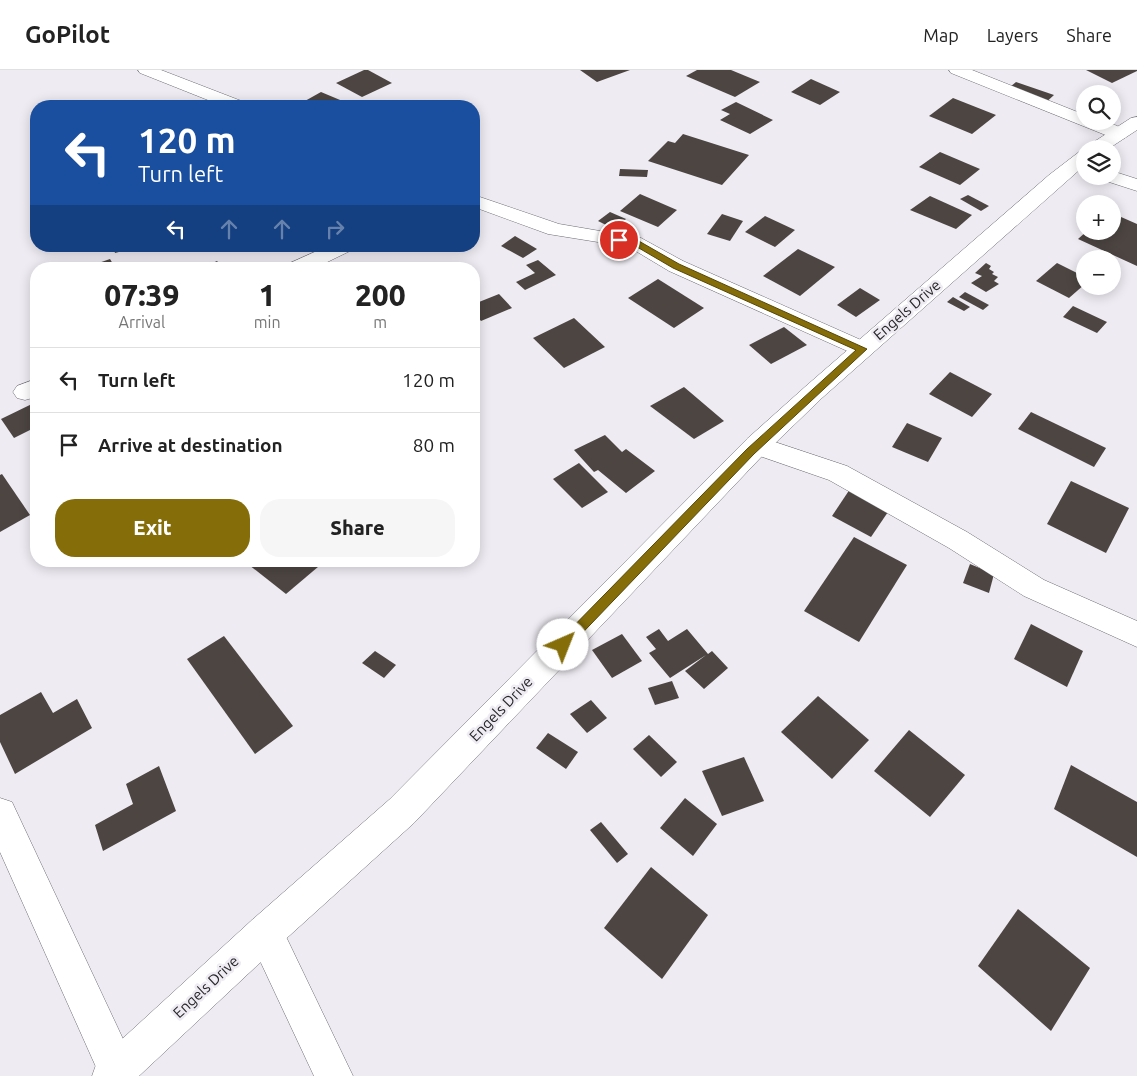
<!DOCTYPE html>
<meta charset="utf-8">
<style>
:root{--surface:#fff;--page:#f6f6f6;--text:#222;--muted:#767676;--line:#e0e0e0;--accent:#856d0a}
body{margin:0;font-family:Ubuntu,sans-serif;background:var(--page);color:var(--text);height:100vh;display:flex;flex-direction:column;font-size:19px;white-space:nowrap}
*{box-sizing:border-box;margin:0}
p{font-size:16px;color:var(--muted)}
.icon{flex:none;width:28px;height:28px;fill:none;stroke:currentColor;stroke-width:2;stroke-linecap:round;stroke-linejoin:round}
.map{position:relative;flex:1;overflow:hidden}
.sheet{position:absolute;left:30px;top:192px;width:450px;height:305px;display:flex;flex-direction:column;background:var(--surface);border-radius:20px;box-shadow:0 2px 12px #0003}
.sheet>*{flex:none}
.hud{position:absolute;left:30px;top:30px;width:450px;height:152px;border-radius:20px;box-shadow:0 2px 12px #0003;background:#1a4fa0;color:#fff;overflow:hidden}
.buttons{position:absolute;left:1076px;top:15px;display:grid;gap:10px}
.buttons a{display:grid;place-items:center;width:45px;height:45px;border-radius:50%;background:var(--surface);box-shadow:0 2px 12px #0003;font-size:25px}
.pin{position:absolute;display:grid;place-items:center;width:42px;height:42px;color:#fff;margin:-21px;border:2px solid #fff;border-radius:50%;box-shadow:0 1px 5px #0007}
.me{position:absolute;width:55px;margin:-28px;rotate:44deg;stroke-linejoin:round;filter:drop-shadow(0 0 4px #0008)}
.turn{display:flex;align-items:center;gap:18px;height:105px;padding:0 25px;font-size:22px}
.turn .icon{width:65px;height:65px;stroke-width:2.5}
.turn b{display:block;font-size:35px;line-height:42px}
.lanes{display:flex;align-items:center;height:48px;padding:0 25px;background:#0003;justify-content:center;gap:25px;direction:ltr}
.lanes .off{opacity:.35}
.eta{display:flex;justify-content:space-evenly;align-items:center;height:85px;text-align:center}
.eta b{font-size:30px;font-weight:800;line-height:35px}
.button{display:flex;gap:10px;margin-top:auto;padding:10px 25px}
.button a{flex:1;height:58px;border-radius:20px;background:var(--accent);color:#fff;font-size:20px;font-weight:800;line-height:58px;text-align:center}
.button a+a{background:var(--page);color:var(--text)}
ul{padding:0;list-style:none}
li{display:flex;align-items:center;gap:15px;height:65px;padding:0 25px;border-top:1px solid var(--line)}
li div{flex:1}
li b{display:block;font-size:19px}
li em{font-style:normal}
header{display:flex;align-items:center;gap:30px;box-sizing:border-box;height:70px;padding:0 25px;background:var(--surface);border-bottom:1px solid var(--line)}
header strong{font-size:24px}
nav{display:flex;gap:28px;margin-inline-start:auto;font-size:18px}
.map>svg:first-child{display:block}
</style>
<header>
<strong>GoPilot</strong>
<nav><a>Map</a><a>Layers</a><a>Share</a></nav>
</header>
<div class="map">
<svg width="1137" height="1006" viewBox="0 0 1137 1006">
<rect width="100%" height="100%" fill="#eeebf2"/>
<g fill="#4c4542">
<path d="M364,0H368L392,13L362,27L336,13Z"/>
<path d="M580,0H630L597,12Z"/>
<path d="M697,0H731L760,12L735,27L686,6Z"/>
<path d="M1086,0H1137V1L1112,13Z"/>
<path d="M811,9L840,22L820,35L791,22Z"/>
<path d="M1016,12L1054,25L1042,36L1004,22Z"/>
<path d="M321,22L352,35L296,36Z"/>
<path d="M953,28L996,45L972,64L929,46Z"/>
<path d="M736,32L773,50L750,64L720,50L730,44L721,40Z"/>
<path d="M683,64L749,85L722,115L648,91L668,71L675,73Z"/>
<path d="M940,82L980,99L960,115L919,97Z"/>
<path d="M620,99L648,100L647,107L619,106Z"/>
<path d="M640,124L677,140L658,157L620,141Z"/>
<path d="M968,125L989,136L981,141L960,129Z"/>
<path d="M930,126L972,145L956,159L910,140Z"/>
<path d="M610,142L626,149L614,159L598,151Z"/>
<path d="M1112,143L1137,154V196L1078,169L1087,161H1112Z"/>
<path d="M722,144L743,151L730,171L707,164Z"/>
<path d="M765,146L795,160L775,177L745,162Z"/>
<path d="M515,166L537,179L523,188L501,176Z"/>
<path d="M113,176H138V177L115,183Z"/>
<path d="M798,179L835,197L800,226L763,206Z"/>
<path d="M110,189L116,199H88L87,197Z"/>
<path d="M538,190L556,205L525,220L516,212L535,203L526,195Z"/>
<path d="M217,191L224,199H199Z"/>
<path d="M986,193L991,196L989,199L994,202L992,204L998,207L994,211L999,214L986,222L971,213L982,206L975,203Z"/>
<path d="M1057,193L1085,207V214L1069,228L1036,211Z"/>
<path d="M658,209L704,238L674,258L628,228Z"/>
<path d="M860,218L880,230L856,247L837,235Z"/>
<path d="M965,222L989,235L983,240L959,227Z"/>
<path d="M499,224L512,238L481,251L474,243V234Z"/>
<path d="M953,227L970,237L964,241L947,232Z"/>
<path d="M1073,236L1107,252L1097,263L1063,247Z"/>
<path d="M574,248L605,277L564,298L533,268Z"/>
<path d="M784,257L807,275L771,294L749,275Z"/>
<path d="M950,302L992,324L972,347L929,324Z"/>
<path d="M684,317L724,351L694,369L650,336Z"/>
<path d="M36,332V357L14,368L1,349Z"/>
<path d="M1031,342L1106,378L1094,397L1018,359Z"/>
<path d="M907,353L942,368L928,392L892,377Z"/>
<path d="M605,365L622,382L626,379L655,401L626,423L598,400L594,402L574,380Z"/>
<path d="M579,393L608,422L582,438L553,409Z"/>
<path d="M2,404L30,445L0,462V405Z"/>
<path d="M1071,411L1129,438L1106,483L1047,454Z"/>
<path d="M850,419L890,439L871,467L832,446Z"/>
<path d="M854,467L907,495L859,572L804,541Z"/>
<path d="M244,491H325L286,524Z"/>
<path d="M970,494L994,504L989,523L963,513Z"/>
<path d="M1031,554L1083,581L1067,617L1014,589Z"/>
<path d="M659,559L668,571L687,559L708,584L712,581L728,598L704,619L685,601L706,585L670,608L649,583L656,579L646,567Z"/>
<path d="M622,564L642,591L612,608L592,580Z"/>
<path d="M224,566L293,656L255,684L187,589Z"/>
<path d="M375,581L396,595L384,608L362,593Z"/>
<path d="M672,611L679,628L655,635L648,618Z"/>
<path d="M41,622L53,643L77,629L92,658L15,704L0,672V645Z"/>
<path d="M818,626L869,670L832,709L781,662Z"/>
<path d="M591,630L607,648L587,663L570,644Z"/>
<path d="M909,660L965,705L930,747L874,701Z"/>
<path d="M548,663L578,682L566,699L536,678Z"/>
<path d="M649,665L677,692L661,707L633,679Z"/>
<path d="M744,687L764,731L722,746L702,701Z"/>
<path d="M1071,695L1137,732V787L1054,739Z"/>
<path d="M159,696L176,741L103,781L95,755L133,734L126,714Z"/>
<path d="M685,728L717,754L693,786L660,758Z"/>
<path d="M601,752L628,784L617,793L590,760Z"/>
<path d="M651,797L708,845L662,909L604,858Z"/>
<path d="M1018,839L1090,898L1051,961L978,896Z"/>
</g>
<g fill="none" stroke-linecap="round" stroke-linejoin="round">
<defs>
<g id="minor">
<path d="M138,0H161L244,32L247,36H223L140,3Z"/>
<path d="M949,0H972L1085,45V51C1098,51 1119,52 1128,64L1125,68L1119,69L1113,68L951,3Z"/>
<path d="M1112,101L1137,109V121L1103,110L1101,106H1112Z"/>
<path d="M474,125L559,154L641,168L683,191L870,274L873,279L870,284L862,287L854,284L669,201L629,177L548,164L474,137Z"/>
<path d="M328,176H355L352,180L313,199H285L288,194Z"/>
<path d="M36,309V327L25,330L17,328L13,322L17,316Z"/>
<path d="M757,366L847,396L967,462L1044,510L1137,551V577L1024,526L949,478L829,410L748,382L745,375L748,368Z"/>
<path d="M0,728L12,732L131,986L136,1000L134,1006H100L0,782Z"/>
<path d="M265,845L278,850L353,1006H314L247,863L252,850Z"/>
</g>
<g id="tertiary">
<path d="M1137,47V60L1108,79H1086L1089,75L1131,48Z"/>
<path d="M1085,81V95L822,328L766,382L414,753L278,876L139,1006H92L97,992L252,850L390,729L748,368L806,316L1049,105L1079,82Z"/>
</g>
</defs>
<use href="#minor" stroke="#6d6b71" stroke-width="1"/>
<use href="#tertiary" stroke="#6d6b71" stroke-width="1"/>
<use href="#minor" fill="#fff" fill-rule="evenodd"/>
<use href="#tertiary" fill="#fff" fill-rule="evenodd"/>
</g>
<path fill="#856d0a" stroke="#564706" d="M619,167L637,170L679,194L867,279L754,384L567,579L563,580L559,579L557,575L559,571L747,379L856,280L673,198L632,174L616,171L614,170Z"/>
<g text-anchor="middle" stroke-width="5" stroke-linejoin="round" paint-order="stroke">
<g font-size="15" fill="#272629" stroke="#eeebf2">
<text transform="translate(907 240) rotate(-41)" y="5">Engels Drive</text>
<text transform="translate(501 639) rotate(-46)" y="5">Engels Drive</text>
<text transform="translate(206 917) rotate(-43)" y="5">Engels Drive</text>
</g>
</g>
</svg>
<div class="buttons">
<a><svg class="icon" aria-label="search" viewBox="0 0 24 24"><circle cx="10" cy="10" r="6"/><path d="M15 15l6 6"/></svg></a>
<a><svg class="icon" aria-label="layers" viewBox="0 0 24 24"><path d="M12 4l9 5-9 5-9-5zM3 14l9 5 9-5"/></svg></a>
<a>+</a>
<a>−</a>
</div>
<div class="pin" style="left:619px;top:170px;background:#d93025"><svg class="icon" aria-label="arrive" viewBox="0 0 24 24"><path d="M6 21V4h12l-3 4 3 4H6"/></svg></div>
<svg class="me" style="left:563px;top:575px" viewBox="-20 -20 40 40"><circle r="19" fill="#fff"/><path d="M0-13L10 11 0 6-10 11z" fill="#856d0a"/></svg>
<div class="hud">
<div class="turn"><svg class="icon" aria-label="left" viewBox="0 0 24 24"><path d="M17 20v-9H6M10 6l-5 5 5 5"/></svg><div><b>120 m</b>Turn left</div></div>
<div class="lanes"><svg class="icon" aria-label="left" viewBox="0 0 24 24"><path d="M17 20v-9H6M10 6l-5 5 5 5"/></svg><svg class="icon off" aria-label="ahead" viewBox="0 0 24 24"><path d="M12 20V5M6 11l6-6 6 6"/></svg><svg class="icon off" aria-label="ahead" viewBox="0 0 24 24"><path d="M12 20V5M6 11l6-6 6 6"/></svg><svg class="icon off" aria-label="right" viewBox="0 0 24 24"><path d="M7 20v-9h11M14 6l5 5-5 5"/></svg></div>
</div>
<section class="sheet">
<div class="eta">
<div><b>07:39</b><p>Arrival</p></div>
<div><b>1</b><p>min</p></div>
<div><b>200</b><p>m</p></div>
</div>
<ul>
<li><svg class="icon" aria-label="left" viewBox="0 0 24 24"><path d="M17 20v-9H6M10 6l-5 5 5 5"/></svg><div><b>Turn left</b></div><em>120 m</em></li>
<li><svg class="icon" aria-label="arrive" viewBox="0 0 24 24"><path d="M6 21V4h12l-3 4 3 4H6"/></svg><div><b>Arrive at destination</b></div><em>80 m</em></li>
</ul>
<div class="button"><a>Exit</a><a>Share</a></div>
</section>
</div>
